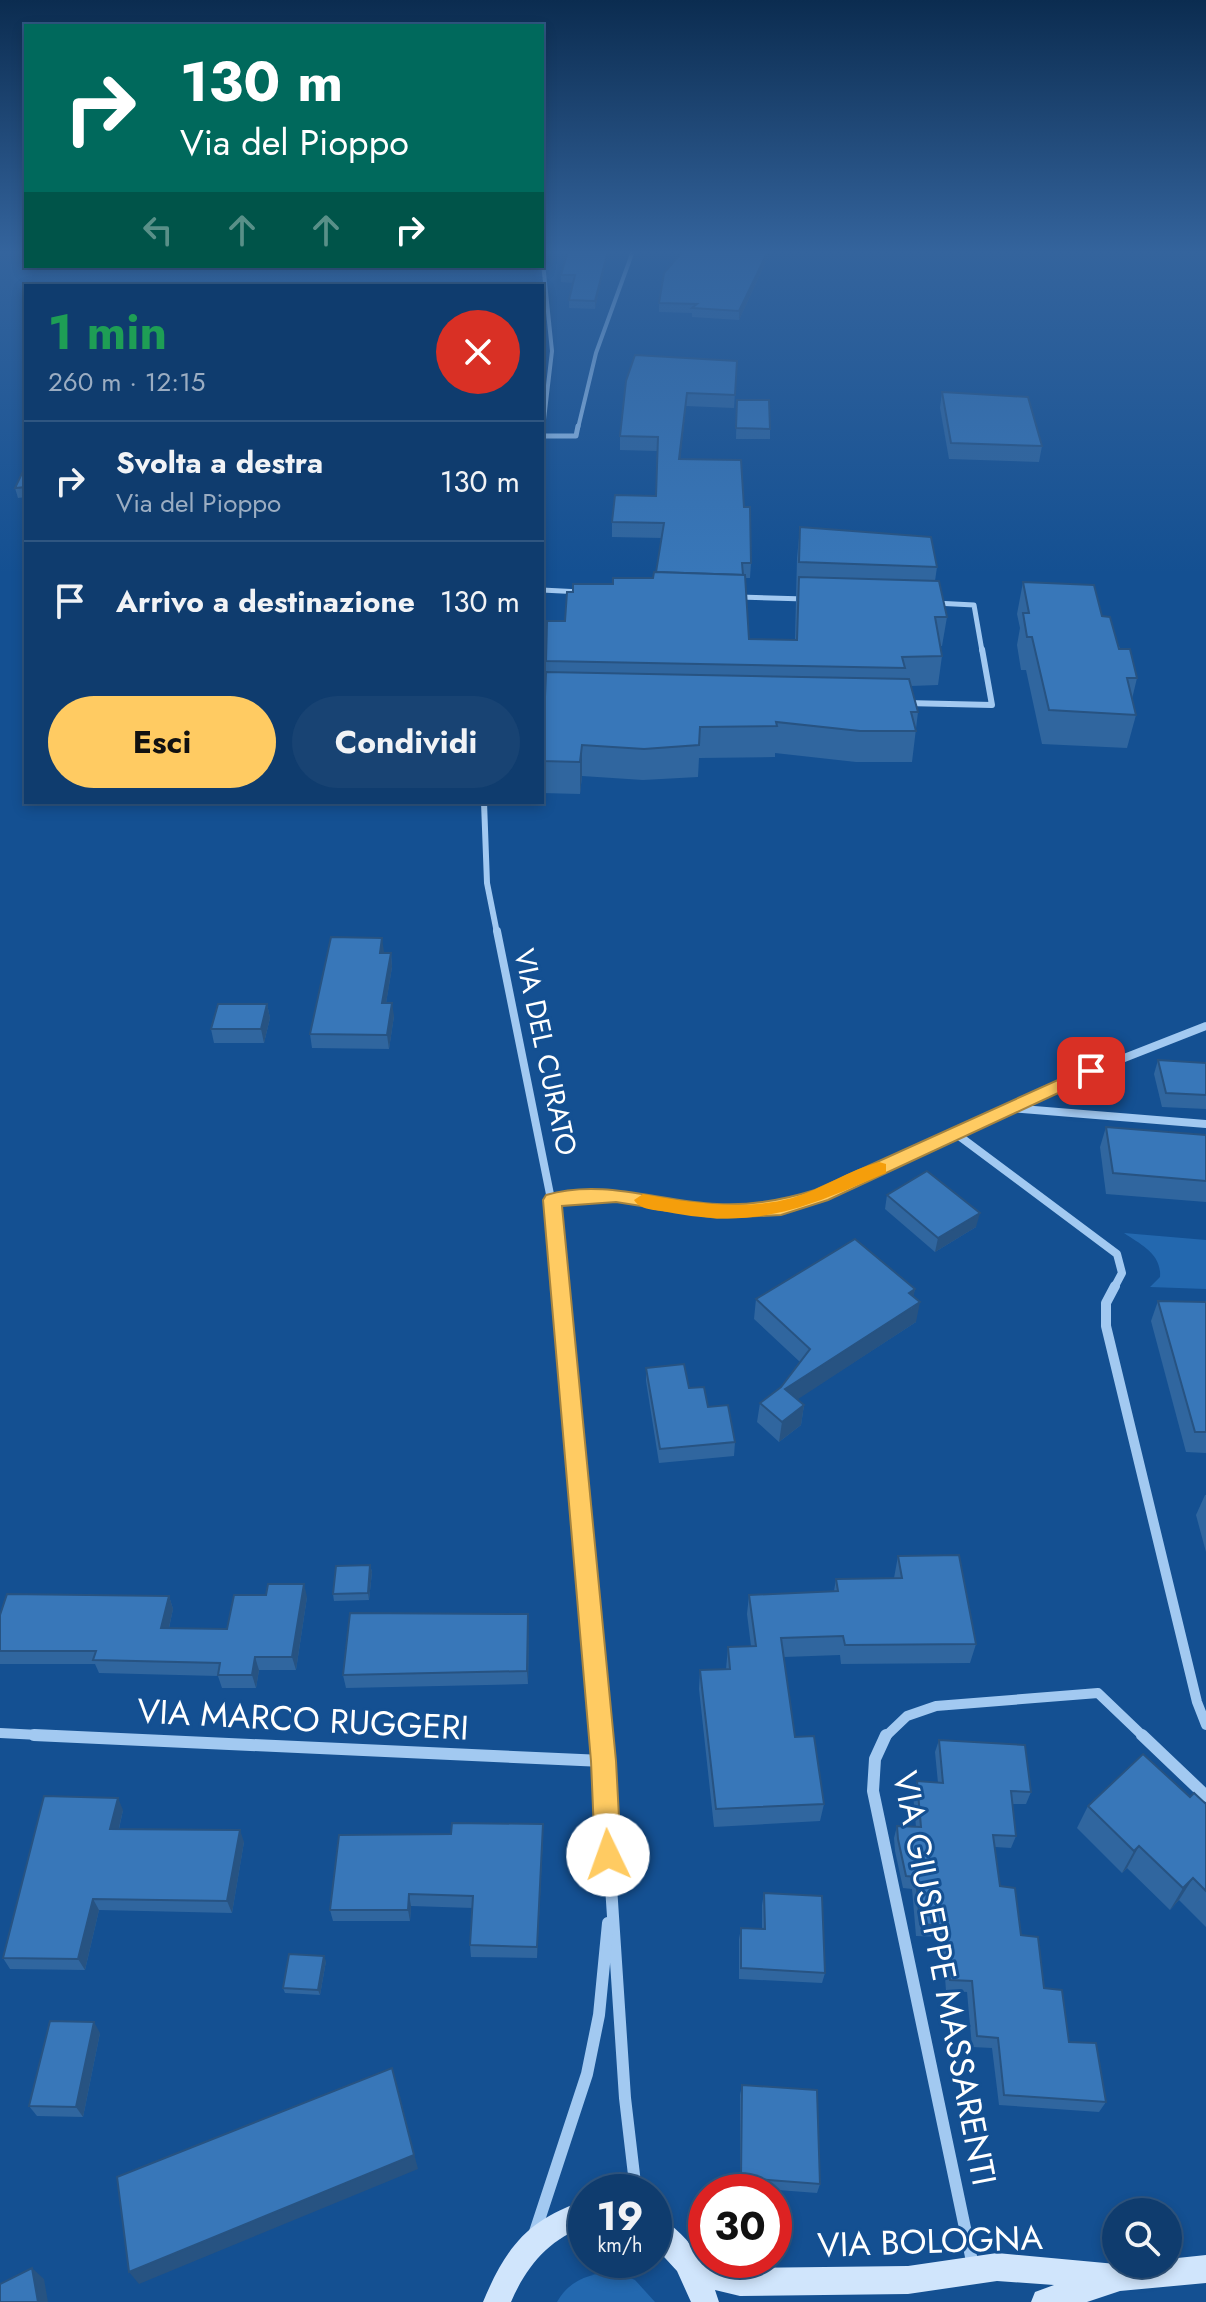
<!DOCTYPE html>
<html lang="it">
<meta charset="utf-8">
<style>
:root{--surface:#0f3c6e;--page:#184373;--text:#f1f3f6;--muted:#9badc2;--line:#2f5681;--accent:#ffcb62}
body{margin:0;font-family:Jost,sans-serif;background:var(--page);color:var(--text);height:100vh;display:flex;flex-direction:column;font-size:30px;white-space:nowrap}
*{box-sizing:border-box;margin:0}
p{font-size:26px;color:var(--muted)}
.icon{flex:none;width:44px;height:44px;fill:none;stroke:currentColor;stroke-width:2;stroke-linecap:round;stroke-linejoin:round}
.map{position:relative;flex:1;overflow:hidden}
.sheet{position:absolute;left:24px;top:284px;width:520px;height:520px;display:flex;flex-direction:column;background:var(--surface);border-radius:0px;box-shadow:0 4px 12px #0003,0 0 0 2px var(--line)}
.sheet>*{flex:none}
.guide{position:absolute;left:24px;top:24px;width:520px;height:244px;border-radius:0px;box-shadow:0 4px 12px #0003,0 0 0 2px var(--line);background:#00695c;color:#fff;overflow:hidden}
.tools{position:absolute;left:1102px;top:2198px;display:grid;gap:16px}
.tools a{display:grid;place-items:center;width:80px;height:80px;border-radius:50%;background:var(--surface);box-shadow:0 4px 12px #0003,0 0 0 2px var(--line);font-size:40px}
.speed{position:absolute;left:568px;top:2174px;display:flex;gap:16px;font-size:40px;font-weight:700;text-align:center}
.speed>*{display:grid;place-content:center;width:104px;height:104px;border-radius:50%;background:var(--surface);box-shadow:0 4px 12px #0003,0 0 0 2px var(--line);line-height:1}
.speed small{font-size:20px;font-weight:400}
.speed .limit{border:12px solid #d22;background:#fff;color:#111}
.pin{position:absolute;display:grid;place-items:center;width:68px;height:68px;color:#fff;margin:-34px;border-radius:16px;box-shadow:0 4px 12px #0006}
.me{position:absolute;width:88px;margin:-44px;rotate:357deg;stroke-linejoin:round;filter:drop-shadow(0 0 6px #0008)}
.turn{display:flex;align-items:center;gap:28px;height:168px;padding:0 24px;font-size:36px}
.turn .icon{width:104px;height:104px;stroke-width:2.5}
.turn b{display:block;font-size:56px;line-height:68px}
.lanes{display:flex;align-items:center;height:76px;padding:0 24px;background:#0003;justify-content:center;gap:40px;direction:ltr}
.lanes .off{opacity:.35}
.round{display:grid;place-items:center;flex:none;width:84px;height:84px;border-radius:42px;background:var(--page)}
.head{display:flex;align-items:center;justify-content:space-between;height:136px;padding:0 24px}
h1{font-size:48px;font-weight:700;line-height:60px;color:#1e9e55}
.button{display:flex;gap:16px;margin-top:auto;padding:16px 24px}
.button a{flex:1;height:92px;border-radius:48px;background:var(--accent);color:#111;font-size:32px;font-weight:700;line-height:92px;text-align:center}
.button a+a{background:var(--page);color:var(--text)}
ul{padding:0;list-style:none}
li{display:flex;align-items:center;gap:24px;height:120px;padding:0 24px;border-top:2px solid var(--line)}
li div{flex:1}
li b{display:block;font-size:30px}
li em{font-style:normal}
.map>svg:first-child{display:block}
</style>
<div class="map">
<svg width="1206" height="2302" viewBox="0 0 1206 2302">
<rect width="100%" height="100%" fill="#145092"/>
<g fill="#2368af">
<path d="M1124,1233L1206,1240V1289L1150,1287L1160,1277C1162,1254 1140,1244 1124,1233Z"/>
<path d="M616,2272L635,2280L655,2302H557C570,2279 591,2273 616,2272Z"/>
</g>
<g fill="none" stroke-linecap="round" stroke-linejoin="round">
<g stroke="#a2c9f1" stroke-width="4">
<path d="M542,253L552,351L543,428"/>
<path d="M578,428L596,353L633,251"/>
</g>
<g stroke="#a2c9f1" stroke-width="5">
<path d="M542,434L543,426"/>
<path d="M542,436H576L578,426"/>
<path d="M542,590L581,592"/>
<path d="M739,597L805,599"/>
<path d="M935,603L974,605L982,651"/>
</g>
<g stroke="#a2c9f1" stroke-width="6">
<path d="M906,703L992,705L982,649"/>
<path d="M484,802L487,883L497,933"/>
</g>
<g stroke="#a2c9f1" stroke-width="8">
<path d="M497,931L557,1229L562,1288"/>
<path d="M1011,1108L1206,1124"/>
<path d="M955,1133L1117,1254L1122,1273L1114,1288"/>
<path d="M552,1200L616,1195L684,1208L740,1212L799,1203L1091,1071L1206,1026"/>
</g>
<g stroke="#a2c9f1" stroke-width="10">
<path d="M562,1286L601,1737"/>
<path d="M1115,1286L1106,1303V1326L1197,1702L1206,1725"/>
<path d="M0,1733L78,1737"/>
<path d="M885,1737L907,1716L936,1706L1098,1693L1144,1737"/>
</g>
<g stroke="#a2c9f1" stroke-width="12">
<path d="M34,1735L603,1761"/>
<path d="M601,1735L625,2098L636,2192"/>
<path d="M886,1735L875,1759L873,1791L973,2266"/>
<path d="M1142,1735L1206,1796"/>
<path d="M535,2232L587,2074L599,2015L608,1923"/>
</g>
<g fill="#d0e5fc" fill-rule="evenodd">
<path d="M586,2200V2226C549,2239 526,2267 511,2302H483C506,2247 528,2219 586,2200Z"/>
<path d="M654,2216C675,2224 689,2241 701,2260L740,2268L908,2266L997,2253L1116,2264H1168V2259L1206,2255V2283L1120,2291L1087,2302H1031L1035,2292L1054,2285L997,2281L908,2294L740,2296L715,2290L719,2302H691L677,2271L654,2246Z"/>
</g>
</g>
<g fill="#30669f">
<path d="M771,251L739,320L692,317V313L659,312V303Z"/>
<path d="M604,267L595,309L569,308V300L574,283L561,282V275Z"/>
<path d="M737,361L734,408L686,406L680,459L744,507L751,563L750,578H745L749,639L795,640L797,558L800,527L937,567L935,581L947,617L942,646H940L942,656L938,685L911,686L918,712L912,762H856L775,753V757L699,758L698,777L643,780L582,776L580,794L542,793V720L544,721L546,661L565,621L573,592L613,584L653,578L656,572L661,538L612,537V522L656,496L657,451L620,450V436L626,381Z"/>
<path d="M942,392L1042,446L1039,462L949,459L940,408Z"/>
<path d="M737,400L770,429V439H736Z"/>
<path d="M26,465V497L18,498L15,488Z"/>
<path d="M1023,582L1102,616L1137,678L1132,699L1136,715L1127,748L1042,744L1026,670H1021L1017,645L1020,628L1017,614Z"/>
<path d="M384,953H391L392,967L386,1003L394,1016L389,1049L312,1048L310,1034Z"/>
<path d="M267,1004L270,1018L264,1043H214L211,1029Z"/>
<path d="M1158,1060L1206,1063V1109L1162,1107L1154,1074Z"/>
<path d="M1106,1127L1206,1135V1202L1106,1194L1100,1147Z"/>
<path d="M887,1195L976,1227L935,1252L885,1209Z"/>
<path d="M915,1289L913,1296L916,1322L797,1399L804,1405L801,1425L779,1442L757,1422L760,1403L781,1387L800,1362L754,1319L756,1299Z"/>
<path d="M1158,1301L1206,1302V1453L1186,1452L1151,1321Z"/>
<path d="M646,1368L689,1388L708,1407L735,1442L734,1456L659,1463L646,1381Z"/>
<path d="M1205,1495H1206V1552L1196,1515Z"/>
<path d="M898,1556L976,1644L970,1663L841,1664L840,1655L784,1657L795,1737L824,1804L820,1821L714,1827L699,1689L700,1670L726,1669L728,1647L751,1646L747,1614L749,1595L834,1591L836,1579L894,1578Z"/>
<path d="M370,1565L372,1572L369,1600L334,1601L333,1594Z"/>
<path d="M169,1596L173,1609L169,1628L227,1629L307,1597L296,1670H259L256,1688H222L218,1676L99,1673L95,1664H0V1615Z"/>
<path d="M529,1627L528,1684L346,1688L343,1675Z"/>
<path d="M939,1740L1031,1792L1026,1804H1012L1016,1836L1011,1848L995,1847L1000,1886L1069,2042L1106,2102L1099,2112L999,2105L992,2048L972,2047L967,1992L946,1991L942,1937L916,1936L912,1889L903,1888L895,1851L894,1838L897,1826L916,1827L913,1794L917,1781L938,1783L935,1752Z"/>
<path d="M1190,1797L1206,1804V1927L1179,1900L1170,1910L1127,1868L1122,1873L1077,1828L1088,1806Z"/>
<path d="M123,1810L119,1829L244,1842L232,1913L99,1910L85,1970L10,1969L3,1958Z"/>
<path d="M543,1824V1836L537,1958L471,1957L470,1945L473,1908L411,1906L410,1921H333L330,1910L451,1834Z"/>
<path d="M764,1893L825,1973L822,1983L739,1979V1939L741,1928L762,1929V1905Z"/>
<path d="M326,1961L320,1995L285,1993L283,1988Z"/>
<path d="M100,2033L83,2117L37,2116L29,2106Z"/>
<path d="M742,2085L820,2184L817,2193L740,2187V2095Z"/>
</g>
<g fill="#275382">
<path d="M608,251H610L604,267L595,309V301Z"/>
<path d="M768,251H771L739,320V311Z"/>
<path d="M687,393L686,406L679,473V459Z"/>
<path d="M582,745V776L580,794V762Z"/>
<path d="M382,938L384,952L381,967L380,953Z"/>
<path d="M391,953L392,967L384,1016L382,1003Z"/>
<path d="M392,1003L394,1016L389,1049L387,1035Z"/>
<path d="M267,1004L270,1018L264,1043L261,1029Z"/>
<path d="M980,1213L976,1227L935,1252L938,1238Z"/>
<path d="M915,1289L911,1309L920,1302L916,1322L783,1409L785,1389Z"/>
<path d="M804,1405L801,1425L779,1442L782,1422Z"/>
<path d="M370,1565L372,1572L369,1600L368,1593Z"/>
<path d="M304,1584L307,1597L296,1670L292,1657Z"/>
<path d="M169,1596L173,1609L166,1641L161,1628Z"/>
<path d="M528,1614L529,1627L528,1684L527,1671Z"/>
<path d="M255,1657L259,1670L256,1688L252,1675Z"/>
<path d="M118,1798L123,1810L116,1841L110,1829Z"/>
<path d="M543,1824V1836L537,1958V1947Z"/>
<path d="M240,1830L244,1842L232,1913L227,1901Z"/>
<path d="M1139,1846L1127,1868L1122,1873L1134,1851Z"/>
<path d="M1193,1878L1179,1900L1170,1910L1183,1888Z"/>
<path d="M409,1894L411,1906L410,1921L408,1910Z"/>
<path d="M93,1899L99,1910L85,1970L78,1959Z"/>
<path d="M324,1956L326,1961L320,1995L318,1990Z"/>
<path d="M94,2022L100,2033L83,2117L76,2107Z"/>
<path d="M392,2068L418,2169L139,2284L129,2272Z"/>
<path d="M32,2268L44,2279L48,2302H38Z"/>
</g>
<g fill="#3877b9" stroke="#275382" stroke-width="2">
<path d="M568,251H608L595,301L569,300L575,275H561Z"/>
<path d="M683,251H768L739,311L692,308L697,304L659,303L664,273Z"/>
<path d="M635,355L737,361L735,395L687,393L679,459L741,460L744,507H750L751,563H742L743,575L656,572L664,523L612,522L615,495L656,496L658,437L620,436L626,381Z"/>
<path d="M942,392L1028,397L1042,446L951,443Z"/>
<path d="M737,400H769L770,429L736,428Z"/>
<path d="M26,465V487L15,488Z"/>
<path d="M800,527L931,537L937,567L799,562Z"/>
<path d="M654,572L745,575L749,639L797,640L799,577L939,581L947,617H935L942,656L902,657L905,668L546,661L547,621H565L567,592H573V584H613V578H653Z"/>
<path d="M1023,582L1094,585L1102,616L1110,617L1119,649H1130L1137,678H1127L1136,715L1049,710L1032,637H1027L1023,613H1029Z"/>
<path d="M546,672L909,679L918,712H911L916,731H860L776,722L777,726L700,727L699,745L644,749L582,745L580,762L542,761V720L544,721Z"/>
<path d="M331,937L382,938L380,953H391L382,1003H392L387,1035L310,1034Z"/>
<path d="M218,1004H267L261,1029H211Z"/>
<path d="M1158,1060L1206,1063V1095L1166,1093Z"/>
<path d="M1106,1127L1206,1135V1181L1113,1173Z"/>
<path d="M927,1171L980,1213L938,1238L887,1195Z"/>
<path d="M855,1239L915,1289L909,1293L920,1302L785,1389L804,1405L782,1422L760,1403L781,1387L810,1349L756,1299Z"/>
<path d="M1158,1301L1206,1302V1432H1195Z"/>
<path d="M684,1364L689,1388L704,1387L708,1407L728,1405L735,1442L660,1449L646,1368Z"/>
<path d="M959,1555L976,1644L845,1645L843,1636L781,1638L795,1737L814,1736L824,1804L716,1809L700,1670L730,1669L728,1647L756,1646L749,1595L838,1591L836,1579L902,1578L898,1556Z"/>
<path d="M370,1565L368,1593L333,1594L336,1566Z"/>
<path d="M268,1584H304L292,1657H255L252,1675H218L220,1663L93,1660L96,1651H0V1615L7,1594L169,1596L161,1628L227,1629L234,1595H266Z"/>
<path d="M350,1613L528,1614L527,1671L343,1675Z"/>
<path d="M939,1740L1025,1745L1031,1792L1011,1791L1016,1836L993,1835L1000,1886L1015,1888L1021,1935L1038,1937L1044,1988L1062,1990L1069,2042L1096,2043L1106,2102L1004,2095L998,2038L977,2036L972,1981L950,1980L946,1926L920,1924L916,1877L906,1876L898,1839L897,1826L921,1827L917,1781L943,1783Z"/>
<path d="M1143,1754L1190,1797L1194,1793L1206,1804V1891L1193,1878L1183,1888L1139,1846L1134,1851L1088,1806Z"/>
<path d="M44,1796L118,1798L110,1829L240,1830L227,1901L93,1899L78,1959L3,1958Z"/>
<path d="M452,1823L543,1824L537,1947L470,1945L473,1896L409,1894L408,1910H330L339,1835L451,1834Z"/>
<path d="M764,1893L822,1896L825,1973L741,1968V1928L765,1929Z"/>
<path d="M289,1954L324,1956L318,1990L283,1988Z"/>
<path d="M50,2021L94,2022L76,2107L29,2106Z"/>
<path d="M392,2068L414,2155L129,2272L117,2177Z"/>
<path d="M742,2085L817,2090L820,2184L741,2178Z"/>
<path d="M32,2268L38,2302H0V2284Z"/>
</g>
<linearGradient id="sky" x2="0" y2="1"><stop stop-color="#0b2c50"/><stop offset="0.44" stop-color="#34649d"/><stop offset="1" stop-color="#34649d" stop-opacity="0"/></linearGradient>
<rect width="1206" height="573" fill="url(#sky)"/>
<path fill="#ffcb62" stroke="#a68440" stroke-width="2" d="M1091,1065L1097,1067V1075L828,1200L781,1215L717,1218L616,1202L562,1206L616,1761L621,1855L617,1865L608,1868L598,1865L595,1855L591,1761L543,1200L546,1195C604,1178 660,1202 717,1204C751,1206 783,1200 815,1190Z"/>
<path fill="#f59e0b" d="M879,1162L886,1164V1173C805,1208 758,1230 667,1212C656,1210 640,1210 634,1200L643,1194C691,1203 745,1211 792,1198C822,1189 849,1170 879,1162Z"/>
<g text-anchor="middle" stroke-width="6" stroke-linejoin="round" paint-order="stroke">
<g font-size="28" fill="#fff" stroke="#145092">
<text transform="translate(546 1052) rotate(78)" y="10">VIA DEL CURATO</text>
</g>
<g font-size="34" fill="#fff" stroke="#145092">
<text transform="translate(303 1719) rotate(3)" y="12">VIA MARCO RUGGERI</text>
<text transform="translate(945 1978) rotate(79)" y="12">VIA GIUSEPPE MASSARENTI</text>
<text transform="translate(930 2241) rotate(-2)" y="12">VIA BOLOGNA</text>
</g>
</g>
</svg>
<div class="tools">
<a><svg class="icon" aria-label="search" viewBox="0 0 24 24"><circle cx="10" cy="10" r="6"/><path d="M15 15l6 6"/></svg></a>
</div>
<div class="speed"><div>19<small>km/h</small></div><div class="limit">30</div></div>
<div class="pin" style="left:1091px;top:1071px;background:#d93025"><svg class="icon" aria-label="arrive" viewBox="0 0 24 24"><path d="M6 21V4h12l-3 4 3 4H6"/></svg></div>
<svg class="me" style="left:608px;top:1855px" viewBox="-20 -20 40 40"><circle r="19" fill="#fff"/><path d="M0-13L10 11 0 6-10 11z" fill="#ffcb62"/></svg>
<div class="guide">
<div class="turn"><svg class="icon" aria-label="right" viewBox="0 0 24 24"><path d="M7 20v-9h11M14 6l5 5-5 5"/></svg><div><b>130 m</b>Via del Pioppo</div></div>
<div class="lanes"><svg class="icon off" aria-label="left" viewBox="0 0 24 24"><path d="M17 20v-9H6M10 6l-5 5 5 5"/></svg><svg class="icon off" aria-label="ahead" viewBox="0 0 24 24"><path d="M12 20V5M6 11l6-6 6 6"/></svg><svg class="icon off" aria-label="ahead" viewBox="0 0 24 24"><path d="M12 20V5M6 11l6-6 6 6"/></svg><svg class="icon" aria-label="right" viewBox="0 0 24 24"><path d="M7 20v-9h11M14 6l5 5-5 5"/></svg></div>
</div>
<section class="sheet">
<div class="head"><div><h1>1 min</h1><p>260 m · 12:15</p></div><a class="round" style="background:#d93025;color:#fff"><svg class="icon" aria-label="close" viewBox="0 0 24 24"><path d="M6 6l12 12M18 6L6 18"/></svg></a></div>
<ul>
<li><svg class="icon" aria-label="right" viewBox="0 0 24 24"><path d="M7 20v-9h11M14 6l5 5-5 5"/></svg><div><b>Svolta a destra</b><p>Via del Pioppo</p></div><em>130 m</em></li>
<li><svg class="icon" aria-label="arrive" viewBox="0 0 24 24"><path d="M6 21V4h12l-3 4 3 4H6"/></svg><div><b>Arrivo a destinazione</b></div><em>130 m</em></li>
</ul>
<div class="button"><a>Esci</a><a>Condividi</a></div>
</section>
</div>
